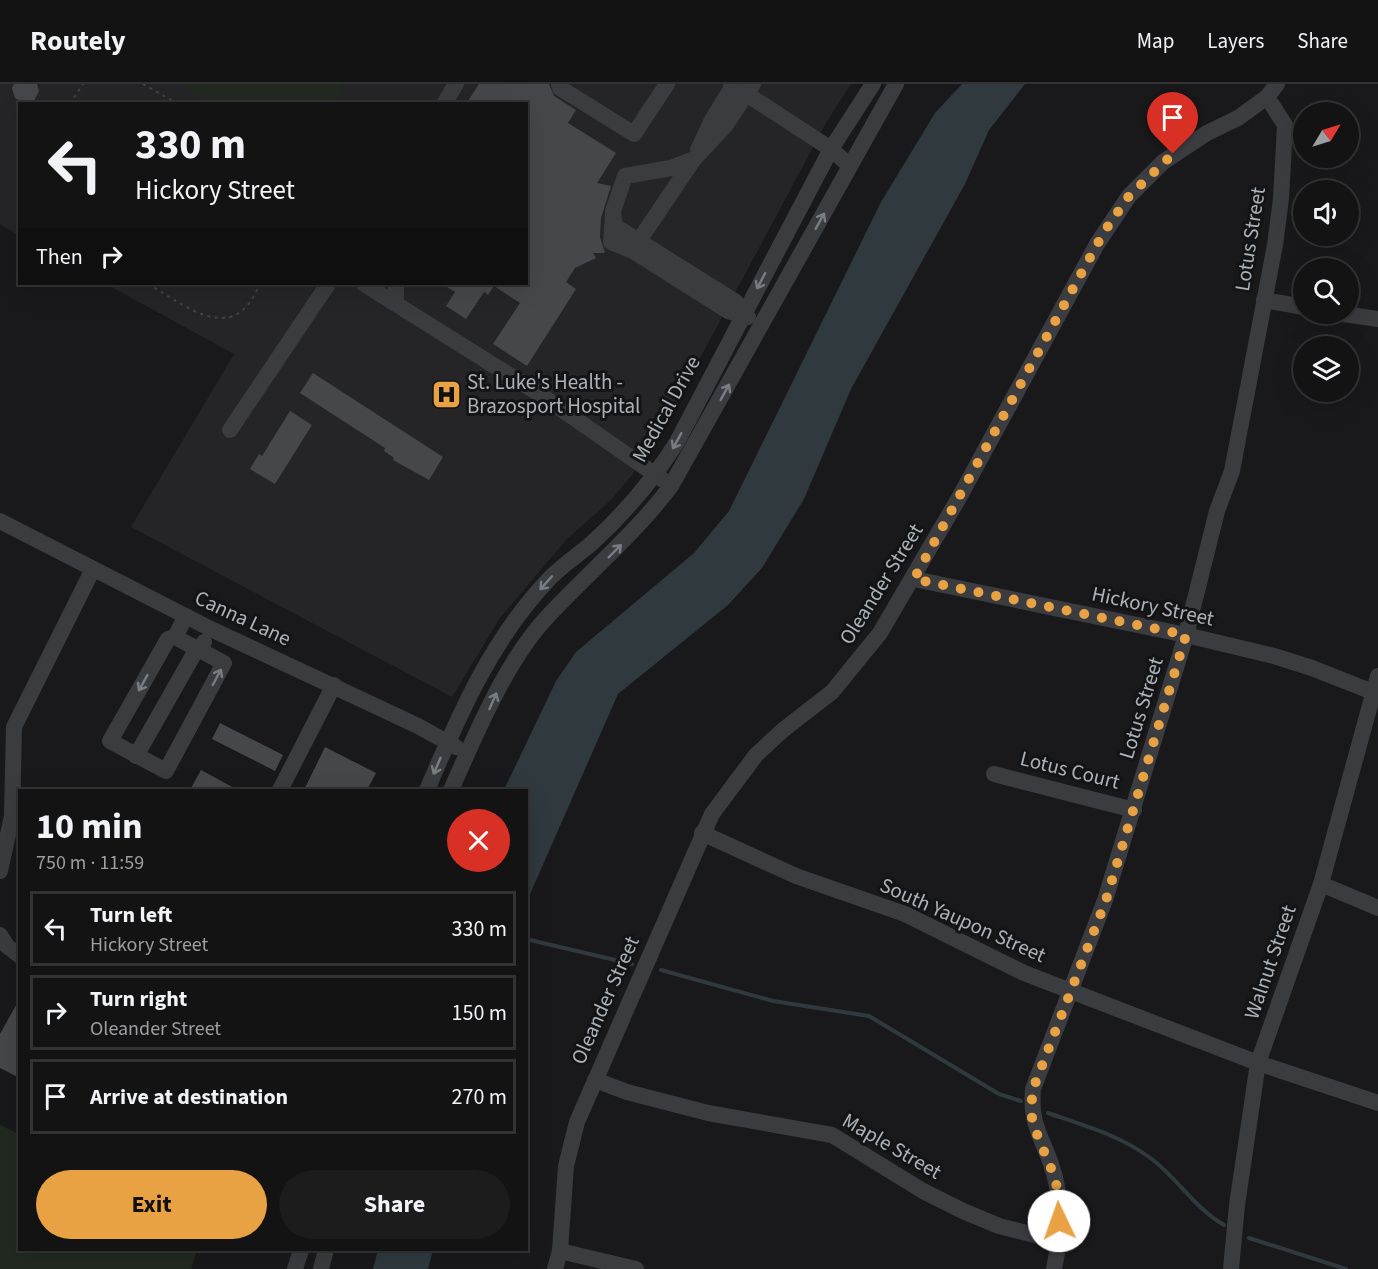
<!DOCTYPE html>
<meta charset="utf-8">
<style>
:root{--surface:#131314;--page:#1c1c1d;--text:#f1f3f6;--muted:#9d9ea0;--line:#323234;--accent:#e8a244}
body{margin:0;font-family:"Source Sans 3",sans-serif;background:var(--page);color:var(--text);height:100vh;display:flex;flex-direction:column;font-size:22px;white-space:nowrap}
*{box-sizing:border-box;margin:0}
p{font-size:20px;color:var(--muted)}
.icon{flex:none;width:33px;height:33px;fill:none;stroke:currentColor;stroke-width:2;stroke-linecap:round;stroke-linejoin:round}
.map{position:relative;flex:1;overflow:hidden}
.side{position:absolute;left:18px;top:705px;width:510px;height:462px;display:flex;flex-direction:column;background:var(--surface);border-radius:0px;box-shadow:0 6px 24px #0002,0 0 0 2px var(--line)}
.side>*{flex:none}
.hud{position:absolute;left:18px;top:18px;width:510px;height:183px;border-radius:0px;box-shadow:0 6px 24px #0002,0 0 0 2px var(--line);background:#131314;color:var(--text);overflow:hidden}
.needle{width:39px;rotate:52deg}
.buttons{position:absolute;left:1293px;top:18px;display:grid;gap:12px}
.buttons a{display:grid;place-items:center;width:66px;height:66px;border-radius:50%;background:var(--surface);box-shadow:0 6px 24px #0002,0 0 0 2px var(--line);font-size:30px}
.pin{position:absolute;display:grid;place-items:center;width:51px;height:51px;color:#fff;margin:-62px -26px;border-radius:50% 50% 50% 0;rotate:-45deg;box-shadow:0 0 6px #0007}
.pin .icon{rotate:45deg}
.me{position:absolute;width:66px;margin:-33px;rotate:357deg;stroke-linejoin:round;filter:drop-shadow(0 0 4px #0008)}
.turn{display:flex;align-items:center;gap:21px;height:126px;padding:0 18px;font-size:27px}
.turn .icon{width:78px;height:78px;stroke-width:2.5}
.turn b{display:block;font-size:42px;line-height:51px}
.then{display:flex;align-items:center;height:57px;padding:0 18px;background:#0003;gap:12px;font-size:22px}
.round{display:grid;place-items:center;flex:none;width:63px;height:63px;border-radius:32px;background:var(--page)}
.summary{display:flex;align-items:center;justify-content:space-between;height:102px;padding:0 18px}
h1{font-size:36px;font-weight:700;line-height:45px}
.primary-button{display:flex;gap:12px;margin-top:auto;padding:12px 18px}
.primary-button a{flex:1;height:69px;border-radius:36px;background:var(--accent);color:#111;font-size:24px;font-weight:700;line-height:69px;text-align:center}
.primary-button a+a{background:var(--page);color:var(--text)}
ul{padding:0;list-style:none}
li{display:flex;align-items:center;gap:18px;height:75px;margin:0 12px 9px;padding:0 6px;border:3px solid var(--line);border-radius:0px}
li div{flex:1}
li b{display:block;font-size:22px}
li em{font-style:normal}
header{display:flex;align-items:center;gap:36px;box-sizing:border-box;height:84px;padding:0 30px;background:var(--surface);border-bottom:2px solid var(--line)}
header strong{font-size:28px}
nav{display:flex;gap:33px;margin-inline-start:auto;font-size:21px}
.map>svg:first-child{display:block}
</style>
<header>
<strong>Routely</strong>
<nav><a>Map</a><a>Layers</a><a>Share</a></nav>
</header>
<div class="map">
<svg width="1378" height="1185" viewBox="0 0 1378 1185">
<rect width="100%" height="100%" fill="#19191b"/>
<path fill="#252528" d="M0,0H851L826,39L660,349L632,391L612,415L567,455L500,534L452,613L131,443L234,270L106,200H526V20H20L19,152L0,140Z"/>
<g fill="#212921">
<path d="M178,0H344L333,19H212Z"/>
<path d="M0,1041L19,1050L20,1166H197L191,1185H0Z"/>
</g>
<g fill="#2f393e">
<path d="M962,0H1025L989,46L965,100L851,305L804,415L762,484L728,521L618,610L527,817L526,706H504L556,597L576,568L694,469L729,427L881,118L935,29Z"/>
<path d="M378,1166H433L428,1185H373Z"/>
</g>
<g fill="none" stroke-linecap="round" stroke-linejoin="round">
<g stroke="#2f393e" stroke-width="4">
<path d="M526,855L632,880"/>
<path d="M661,886L773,917L869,932L999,1010L1021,1017"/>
<path d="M1048,1029C1083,1041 1119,1051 1149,1073C1177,1093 1194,1124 1224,1141"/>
<path d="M1249,1154L1346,1185"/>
</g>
</g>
<g fill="#46474b">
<path d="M14,0H37L39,7L34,17L24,19L15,14L12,4Z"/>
<path d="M479,0H549L554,12L576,26L568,39L616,69L597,99L611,102L601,134L600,153L605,169H593L596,174L575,184L566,198L576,205L527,282L493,260L520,219L494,202L488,211L484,208L466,235L446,222L455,208L442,200H526V20H466Z"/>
<path d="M313,289L443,373L429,396L393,376L394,374L384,367L385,364L300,309Z"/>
<path d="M290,327L312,341L275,400L250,385L259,370L262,372Z"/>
<path d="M220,639L283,671L275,687L212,655Z"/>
<path d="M325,663L376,689L367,706H304Z"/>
<path d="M201,686L238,706H190Z"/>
<path d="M20,914V994L0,984V950Z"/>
</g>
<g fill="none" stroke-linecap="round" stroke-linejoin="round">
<g stroke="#404347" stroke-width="2" stroke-dasharray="3 4.5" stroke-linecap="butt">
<path d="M143,0L178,20"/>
<path d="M70,20L83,0"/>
<path d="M148,200C174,214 218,252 245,224C252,217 256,208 260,200"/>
</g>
<g stroke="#3a3c40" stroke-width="16">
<path d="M559,0L560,4L634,50L667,0"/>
<path d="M731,0L831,65L850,82"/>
<path d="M444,20L456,0"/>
<path d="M698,66L712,36L734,0"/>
<path d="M694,75L671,84L625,92L613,127L615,142L736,218L743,230"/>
<path d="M613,131L611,158L633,167L728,227L748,233"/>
<path d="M640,155L694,75L725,42L753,0"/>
<path d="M364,200L538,309L663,396"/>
<path d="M396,200V219"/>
<path d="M1264,216L1304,223"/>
<path d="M1344,230L1378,235"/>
<path d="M230,346L328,200"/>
<path d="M0,437L211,545L418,642L456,663"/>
<path d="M914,495L1186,551L1274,572L1312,584L1378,610"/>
<path d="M175,553L224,579L166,687L110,657L168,555L175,553L186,532"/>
<path d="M136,672L195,568L200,566L204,558"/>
<path d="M994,690L1134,726"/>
<path d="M280,706L334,601"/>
<path d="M427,706C459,631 492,554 550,494C563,481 578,471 592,459C625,429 653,396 677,358L831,65L873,0"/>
<path d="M451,706C476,650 506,576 549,531C590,487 635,450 671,402L896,0"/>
<path d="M702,749L796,792L905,830L1024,889L1258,979L1378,1019"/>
<path d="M0,787L12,732L14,643L93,485"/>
<path d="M1321,800L1378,824"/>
<path d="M0,851L7,862L20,872"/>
<path d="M595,996L627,1008L708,1029L832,1051L923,1107L963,1127L999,1142L1058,1157"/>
<path d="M560,1167L636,1185"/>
<path d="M295,1185L301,1166"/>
<path d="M321,1185L326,1166"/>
<path d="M555,1185L560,1167L566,1082L577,1038L712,730L756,671L783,646L832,608L880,549L960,412L1097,160L1129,112L1163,78L1207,49L1238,34L1267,13"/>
<path d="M1054,1185C1061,1151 1063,1113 1051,1080C1040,1049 1030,1039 1033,1005L1105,816L1186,551L1217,427L1232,387L1275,161L1281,115L1285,41L1267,13L1277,0"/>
<path d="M1231,1185L1237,1121L1258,979L1321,800L1378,592"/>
</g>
</g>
<defs><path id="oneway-shaft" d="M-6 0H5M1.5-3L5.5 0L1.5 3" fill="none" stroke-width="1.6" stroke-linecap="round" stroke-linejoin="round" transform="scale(1.5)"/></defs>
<g stroke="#797d83">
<use href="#oneway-shaft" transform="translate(820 137) rotate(-61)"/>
<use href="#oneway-shaft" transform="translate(761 197) rotate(118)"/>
<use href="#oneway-shaft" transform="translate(725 308) rotate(-61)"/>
<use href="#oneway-shaft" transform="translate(677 357) rotate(119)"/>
<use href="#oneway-shaft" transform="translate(615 467) rotate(-45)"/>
<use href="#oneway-shaft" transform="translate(546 499) rotate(132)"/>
<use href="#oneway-shaft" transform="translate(217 593) rotate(-62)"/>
<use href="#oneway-shaft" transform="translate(143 599) rotate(119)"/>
<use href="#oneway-shaft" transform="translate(493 617) rotate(-66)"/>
<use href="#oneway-shaft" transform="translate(437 682) rotate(113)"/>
</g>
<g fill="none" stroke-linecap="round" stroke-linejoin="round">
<path stroke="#e8a244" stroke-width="10" stroke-dasharray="0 18" d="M1059,1137C1062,1092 1044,1076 1033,1038C1030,1028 1032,1015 1033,1005L1106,816L1186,551L914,495L1104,148L1129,112L1173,70"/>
</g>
<defs>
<symbol id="hospital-square" viewBox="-11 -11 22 22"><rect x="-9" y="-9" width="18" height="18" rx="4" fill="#e8a244" stroke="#141416"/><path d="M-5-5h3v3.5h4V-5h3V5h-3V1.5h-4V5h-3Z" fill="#111"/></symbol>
</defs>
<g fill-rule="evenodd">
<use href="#hospital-square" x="430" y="294" width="33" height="33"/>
</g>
<g text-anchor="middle" stroke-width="6" stroke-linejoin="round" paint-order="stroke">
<g font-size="21" fill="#acb2ba" stroke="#141416">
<text transform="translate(1250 155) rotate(-81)" y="7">Lotus Street</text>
<text transform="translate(666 325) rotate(-61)" y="7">Medical Drive</text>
<text transform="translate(881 500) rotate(-58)" y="7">Oleander Street</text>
<text transform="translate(1153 522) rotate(12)" y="7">Hickory Street</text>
<text transform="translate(243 534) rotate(25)" y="7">Canna Lane</text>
<text transform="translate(1141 624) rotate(-73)" y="7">Lotus Street</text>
<text transform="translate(1070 686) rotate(14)" y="7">Lotus Court</text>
<text transform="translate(963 836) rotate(24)" y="7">South Yaupon Street</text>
<text transform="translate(1270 878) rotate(-71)" y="7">Walnut Street</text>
<text transform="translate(605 916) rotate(-66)" y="7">Oleander Street</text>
<text transform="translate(892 1062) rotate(30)" y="7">Maple Street</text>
</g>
<g font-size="21" fill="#acb2ba" stroke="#141416" text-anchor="start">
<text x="467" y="305">St. Luke's Health -<tspan x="467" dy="24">Brazosport Hospital</tspan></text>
</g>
</g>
</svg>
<div class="buttons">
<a><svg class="needle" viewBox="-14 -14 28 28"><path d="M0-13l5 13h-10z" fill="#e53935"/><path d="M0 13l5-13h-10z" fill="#9d9ea0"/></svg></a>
<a><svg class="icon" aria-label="sound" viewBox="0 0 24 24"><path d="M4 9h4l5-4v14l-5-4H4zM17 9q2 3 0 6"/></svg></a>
<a><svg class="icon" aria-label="search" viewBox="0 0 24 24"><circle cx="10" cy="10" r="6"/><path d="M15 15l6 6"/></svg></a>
<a><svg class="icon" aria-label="layers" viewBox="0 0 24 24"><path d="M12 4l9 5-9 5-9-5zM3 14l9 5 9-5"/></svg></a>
</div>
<div class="pin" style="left:1173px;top:70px;background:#d93025"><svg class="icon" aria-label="arrive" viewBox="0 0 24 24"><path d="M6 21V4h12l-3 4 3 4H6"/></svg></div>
<svg class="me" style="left:1059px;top:1137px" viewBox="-20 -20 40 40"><circle r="19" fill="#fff"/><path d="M0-13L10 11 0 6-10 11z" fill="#e8a244"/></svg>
<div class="hud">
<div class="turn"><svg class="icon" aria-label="left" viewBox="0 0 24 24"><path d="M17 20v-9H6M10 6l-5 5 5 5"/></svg><div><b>330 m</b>Hickory Street</div></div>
<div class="then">Then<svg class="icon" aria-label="right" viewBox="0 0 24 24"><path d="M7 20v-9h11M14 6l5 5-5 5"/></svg></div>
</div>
<section class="side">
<div class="summary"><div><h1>10 min</h1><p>750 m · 11:59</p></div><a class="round" style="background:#d93025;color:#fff"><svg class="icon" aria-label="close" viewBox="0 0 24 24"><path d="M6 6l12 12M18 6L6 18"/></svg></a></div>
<ul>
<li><svg class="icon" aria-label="left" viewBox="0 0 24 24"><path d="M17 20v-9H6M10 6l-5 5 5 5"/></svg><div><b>Turn left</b><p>Hickory Street</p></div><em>330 m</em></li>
<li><svg class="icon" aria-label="right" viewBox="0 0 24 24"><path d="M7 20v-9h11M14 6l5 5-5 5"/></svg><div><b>Turn right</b><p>Oleander Street</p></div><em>150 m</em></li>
<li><svg class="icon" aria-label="arrive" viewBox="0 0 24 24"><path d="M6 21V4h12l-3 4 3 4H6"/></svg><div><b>Arrive at destination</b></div><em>270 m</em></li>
</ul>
<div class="primary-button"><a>Exit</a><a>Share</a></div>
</section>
</div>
